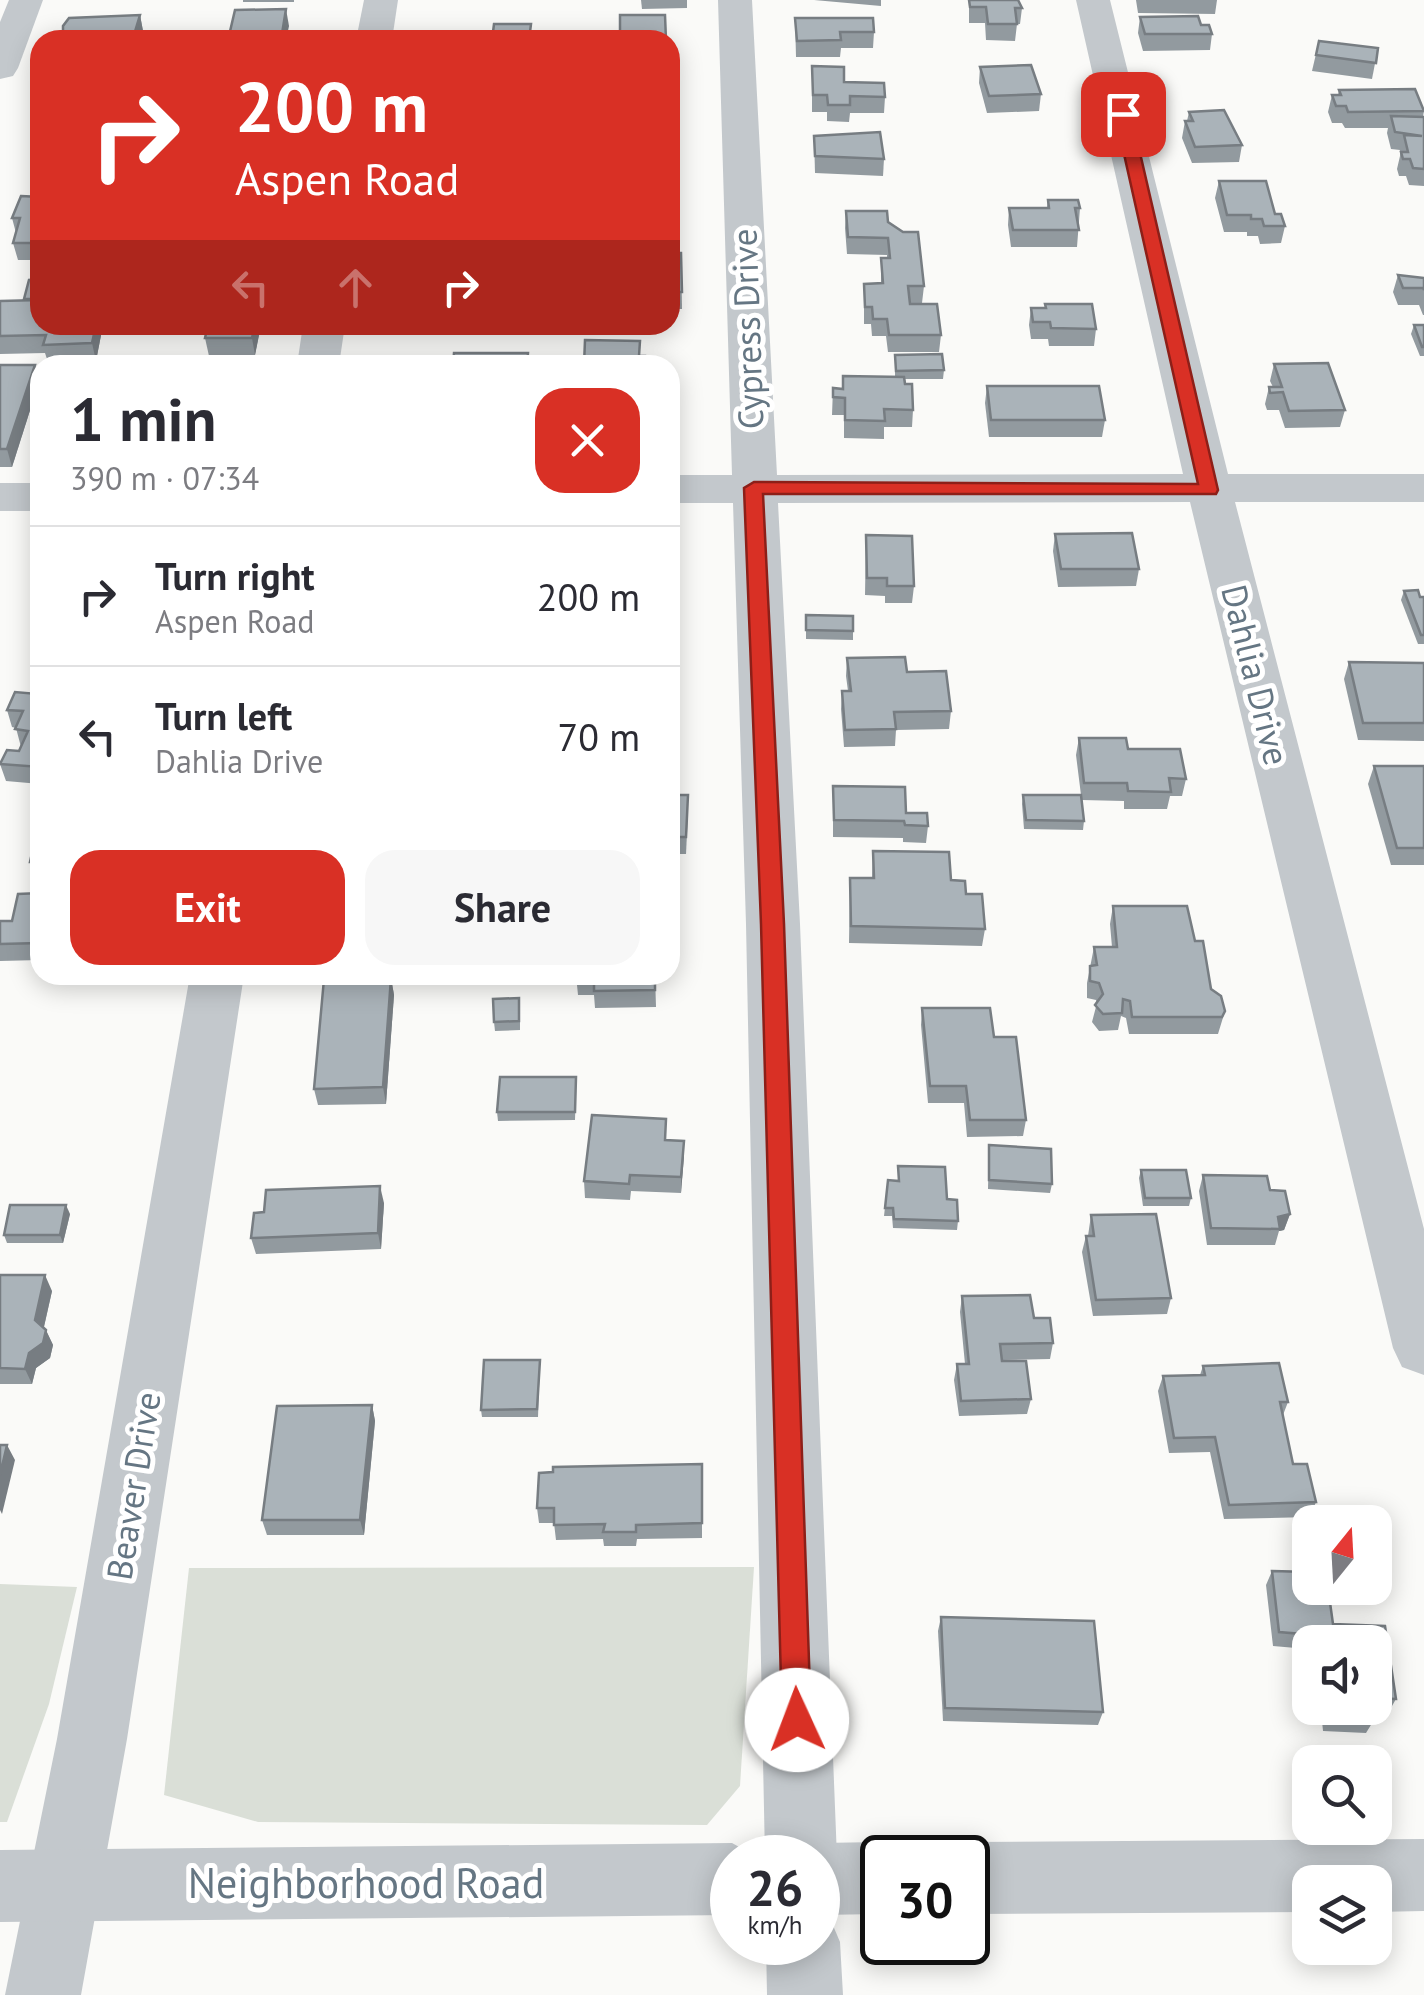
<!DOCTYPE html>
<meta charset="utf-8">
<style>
:root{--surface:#fff;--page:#f7f7f7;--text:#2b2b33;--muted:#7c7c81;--line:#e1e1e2;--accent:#d93025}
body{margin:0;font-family:"PT Sans",sans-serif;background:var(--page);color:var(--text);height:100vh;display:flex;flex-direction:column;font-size:38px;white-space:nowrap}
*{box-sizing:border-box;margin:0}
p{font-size:32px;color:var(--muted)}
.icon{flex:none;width:55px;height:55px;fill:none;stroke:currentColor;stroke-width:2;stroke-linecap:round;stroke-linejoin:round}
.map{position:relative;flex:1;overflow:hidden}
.details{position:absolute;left:30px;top:355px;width:650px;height:630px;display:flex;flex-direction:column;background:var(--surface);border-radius:30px;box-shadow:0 5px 25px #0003}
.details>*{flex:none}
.banner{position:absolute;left:30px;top:30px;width:650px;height:305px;border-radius:30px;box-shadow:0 5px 25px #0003;background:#d93025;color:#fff;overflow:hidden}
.needle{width:65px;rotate:18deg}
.buttons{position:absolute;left:1292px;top:1505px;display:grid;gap:20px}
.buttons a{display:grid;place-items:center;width:100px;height:100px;border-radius:20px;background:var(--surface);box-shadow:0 5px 25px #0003;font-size:50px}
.speed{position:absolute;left:710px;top:1835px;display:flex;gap:20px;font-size:50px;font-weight:700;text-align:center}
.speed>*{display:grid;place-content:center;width:130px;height:130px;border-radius:50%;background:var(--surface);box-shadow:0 5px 25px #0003;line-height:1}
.speed small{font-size:25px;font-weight:400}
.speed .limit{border:5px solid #111;border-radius:15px;background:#fff;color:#111}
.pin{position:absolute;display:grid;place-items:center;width:85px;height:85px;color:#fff;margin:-42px;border-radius:20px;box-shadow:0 5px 15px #0006}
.me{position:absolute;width:110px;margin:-55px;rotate:358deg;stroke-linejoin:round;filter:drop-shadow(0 0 8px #0008)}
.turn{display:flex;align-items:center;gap:35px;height:210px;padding:0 40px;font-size:45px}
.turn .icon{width:130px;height:130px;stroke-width:2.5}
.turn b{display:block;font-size:70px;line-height:85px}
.lanes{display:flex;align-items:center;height:95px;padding:0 40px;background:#0003;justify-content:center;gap:50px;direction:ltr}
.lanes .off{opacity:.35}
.round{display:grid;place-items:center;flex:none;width:105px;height:105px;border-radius:30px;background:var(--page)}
.summary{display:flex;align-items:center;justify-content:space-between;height:170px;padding:0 40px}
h1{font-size:60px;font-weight:700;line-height:75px}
.primary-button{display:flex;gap:20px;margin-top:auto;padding:20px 40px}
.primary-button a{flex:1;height:115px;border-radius:30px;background:var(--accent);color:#fff;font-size:40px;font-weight:700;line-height:115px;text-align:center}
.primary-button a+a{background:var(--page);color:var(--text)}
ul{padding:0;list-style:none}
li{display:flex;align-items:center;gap:30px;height:140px;padding:0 40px;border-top:2px solid var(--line)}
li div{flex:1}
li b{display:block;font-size:38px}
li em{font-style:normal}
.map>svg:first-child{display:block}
</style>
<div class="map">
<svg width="1424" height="1995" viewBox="0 0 1424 1995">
<rect width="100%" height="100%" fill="#fafaf8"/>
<g fill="#dadfd7">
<path d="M754,1567L740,1786L707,1825L258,1822L164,1795L189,1568Z"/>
<path d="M0,1584L77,1587L49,1704L7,1822H0Z"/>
</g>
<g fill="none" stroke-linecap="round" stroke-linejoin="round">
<g fill="#c3c8cc" fill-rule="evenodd">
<path d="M9,0H43L18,68L13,76L0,79V22Z"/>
<path d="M364,0H398L392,40H356Z"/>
<path d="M718,0H752L777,475L1183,474L1076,0H1110L1228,474H1424V502H1235L1424,1229V1375L1402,1367L1393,1348L1190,502L778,503L800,924L837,1858L827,1884L818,1887V1858H765L746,924L733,503H670V475H732Z"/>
<path d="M303,325H345L339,365H297Z"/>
<rect x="0" y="483" width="40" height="28"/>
<path d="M190,975H244L127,1739L81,1995H5L57,1739Z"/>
<path d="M818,1911L829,1916L840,1942L843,1995H767L766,1942H818Z"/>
</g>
<g fill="#c3c8cc" fill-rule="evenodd">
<path d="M1424,1839V1911L1375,1912V1882H1310V1912L968,1914V1858H940L942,1852L968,1842Z"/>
<path d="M882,1842L908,1852L910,1858H882V1914L818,1915V1858H791L792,1853L818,1843Z"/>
<path d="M732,1843L759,1858H732V1915L0,1922V1850Z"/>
</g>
</g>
<g fill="#929a9f" fill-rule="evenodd">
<rect x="243" y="0" width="51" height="2"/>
<path d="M641,0H687V8L642,9Z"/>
<path d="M814,0H881V6Z"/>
<path d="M969,0L1022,8L1020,24H1017L1015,41L986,40L985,23H969Z"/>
<path d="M1136,0H1217L1215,14L1138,13Z"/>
<path d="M140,15L143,31L141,40H63V26Z"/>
<path d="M1140,17L1201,25L1212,34L1210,50L1143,51L1138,33Z"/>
<path d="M795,18L874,32L873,48H841L840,57H796Z"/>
<path d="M1319,41L1378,48L1372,79L1312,71Z"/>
<path d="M812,66L844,82L885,97L884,113H850L849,122L827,121V112H812Z"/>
<path d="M980,67L1041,94L1039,111L987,113L979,83Z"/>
<path d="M1339,90L1424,110L1423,117H1424V186L1409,185L1406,176H1399L1397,169L1400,156V150L1391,149L1387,133L1388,128H1345L1342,123H1332L1328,112L1332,95H1338Z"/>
<path d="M40,104V142H36L32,125Z"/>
<path d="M1189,112L1242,145L1239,162L1192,163L1182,138L1185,121H1187Z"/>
<path d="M814,136L884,159L883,176L815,173Z"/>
<path d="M1219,181L1275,214L1285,226L1281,243L1260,244L1258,236H1247V232H1224L1215,198Z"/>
<path d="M40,197V260H18L13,243L16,233L12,218Z"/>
<path d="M1048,200L1080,208L1077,247H1011L1008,225L1009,208H1047Z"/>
<path d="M846,211L888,222L924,286L922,303H910L941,335L939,352H888L886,336H872L871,324H864V284L881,283V258H887V255L847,254L845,228Z"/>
<path d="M670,253H681L682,309H670Z"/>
<path d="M1398,275L1424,278V315H1423L1419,305H1398L1393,292Z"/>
<path d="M0,301L40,325H103L96,361L48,362L45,353L0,354Z"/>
<path d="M1045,304L1096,329L1094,346H1049L1048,339H1031L1029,325L1031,308H1045Z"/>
<path d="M208,325H261L255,355L209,356L205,338Z"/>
<path d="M1414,325H1424V356H1420L1411,334Z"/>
<path d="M895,355L944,370L943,379H905L913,410L912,427H884V439L844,438V415H832L833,388L842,389L843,376L895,377Z"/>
<path d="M1274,364L1345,410L1340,427L1285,428L1279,410H1267L1265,404L1269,387H1273L1270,381Z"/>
<path d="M0,365L39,382L12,467H0Z"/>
<path d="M987,386L1105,420L1102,437H989L985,403Z"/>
<path d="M1055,534L1139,569L1136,586L1058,587L1053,551Z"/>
<path d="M866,535L914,586L912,603H885V596L865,595Z"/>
<path d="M1404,591L1424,597V644H1418L1401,600Z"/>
<path d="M806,615L853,631V640L806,639Z"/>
<path d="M847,658L907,672L951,711L949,729L896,730L895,746L844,747L841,709L842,691H848L846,676Z"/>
<path d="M1349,662L1424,663V741L1358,740L1344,679Z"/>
<path d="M40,687V784L6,781L0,764L19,751L21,747L16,728L12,727L7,710L37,694Z"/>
<path d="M1079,738L1128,749L1186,779L1182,796H1170L1167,809H1124V801L1082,800L1084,821L1083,830L1024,829L1022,804L1023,795H1081L1076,755Z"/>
<path d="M1374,766H1424V865H1391L1368,784Z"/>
<path d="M833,786L906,813L928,826L926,843L903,842V838L833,837Z"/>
<path d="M670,795L688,812L686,854H670Z"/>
<path d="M40,816V879H36L30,862Z"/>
<path d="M873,851L951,880L966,894L985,929L982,946L849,943L850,878H872Z"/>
<path d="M40,893V960L0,961V921H12Z"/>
<path d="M1113,906L1195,941L1211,989L1225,1011L1218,1034H1129L1126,1018L1121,1016L1118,1030L1099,1031L1092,1022L1097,1003L1096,1000L1087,998V983L1094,947H1112L1110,924Z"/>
<path d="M576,975H655L656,1007L595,1008L594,995H578Z"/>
<path d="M391,978L394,995L386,1104L318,1105L314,1089Z"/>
<path d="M520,1007V1030L495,1031L494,1022Z"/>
<path d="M922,1008L1026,1120L1023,1136L967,1137L964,1103H928L921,1025Z"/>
<path d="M576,1085L575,1120L498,1121L497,1112Z"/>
<path d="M666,1140L684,1141L681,1193L631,1191L630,1200L585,1198L584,1181Z"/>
<path d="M989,1145L1052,1184L1050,1193L988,1189Z"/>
<path d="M898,1166L947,1199L958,1221L957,1230L893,1228L892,1216H884L888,1180H898Z"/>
<path d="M1141,1170L1191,1198L1189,1206H1143L1139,1178Z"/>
<path d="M1203,1175L1270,1190L1290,1214L1284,1230L1279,1231L1275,1245H1207L1199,1191Z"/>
<path d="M384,1203L381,1249L256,1254L251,1238Z"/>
<path d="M70,1214L63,1243H7L4,1235Z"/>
<path d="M1091,1215L1171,1298L1167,1314L1093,1316L1082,1252L1086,1236H1088Z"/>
<path d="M0,1275L52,1291L44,1327L53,1345L50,1358L36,1368L32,1384H0Z"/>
<path d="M962,1296L1034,1318L1053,1343L1050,1359L1002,1360L1031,1399L1027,1414L959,1416L954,1380L957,1364H965L960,1312Z"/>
<path d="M540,1360L538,1417H482L481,1410Z"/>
<path d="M1203,1366L1288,1402L1283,1415L1293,1464L1316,1502L1310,1517L1224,1519L1210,1452L1169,1453L1158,1391L1163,1376L1200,1375Z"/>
<path d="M372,1405L375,1421L364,1535H267L262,1520Z"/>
<path d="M702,1464V1538L637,1539L636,1546H604L603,1539L556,1540L554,1523H539L537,1508Z"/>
<path d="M1272,1571L1310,1572V1588H1328L1333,1624L1385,1626L1396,1699L1388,1713L1373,1712L1374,1720L1366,1733L1323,1731L1321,1711L1304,1710L1296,1648L1273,1646L1266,1585ZM1310,1642H1375V1708H1310Z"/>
<path d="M941,1617L1103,1712L1098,1725L943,1721L938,1631Z"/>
</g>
<g fill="#777d82">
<path d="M286,9L289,26L286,40H281Z"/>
<path d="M140,15L143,31L141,40H134Z"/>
<path d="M96,325H103L96,361L92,343Z"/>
<path d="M255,325H261L255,355L252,338Z"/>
<path d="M35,365L39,382L12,467L7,449Z"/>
<path d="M391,978L394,995L386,1104L383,1087Z"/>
<path d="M684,1141V1157L681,1193V1177Z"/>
<path d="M380,1186L384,1203L381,1249L378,1233Z"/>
<path d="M66,1205L70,1214L63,1243L60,1235Z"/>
<path d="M1290,1214L1284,1230L1279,1231L1278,1217Z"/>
<path d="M45,1275L52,1291L42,1335L35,1320Z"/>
<path d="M46,1330L53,1345L50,1358L36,1368L32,1384L25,1369L29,1353Z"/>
<path d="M372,1405L375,1421L364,1535L360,1520Z"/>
<path d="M7,1445L15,1460L2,1514L0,1510V1475Z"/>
</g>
<g fill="#aab3b9" stroke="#777d82" stroke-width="2.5">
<path d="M969,0H1018L1022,8H1015L1017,24H988L986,7H970Z"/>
<path d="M286,9L281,40H228L235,10Z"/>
<path d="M140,15L133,38L63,39V26L69,18Z"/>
<path d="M620,15H665L666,40H620Z"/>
<path d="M1198,16L1201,25H1209L1212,34H1145L1140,17Z"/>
<path d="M795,18H873L874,32H840L841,40L797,41Z"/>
<path d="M494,24H531L529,40H492Z"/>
<path d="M1319,41L1378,48L1376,63L1316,55Z"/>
<path d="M1031,65L1041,94L989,96L980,67Z"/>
<path d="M812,66L844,67V82L884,83L885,97L850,96V105H828L827,95H813Z"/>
<path d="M1415,89L1424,111L1348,112L1346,106H1336L1332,95H1341L1339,90Z"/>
<path d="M40,104V125H32Z"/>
<path d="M1224,110L1242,145L1195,147L1185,121H1193L1189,112Z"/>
<path d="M1391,116L1424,117V169L1413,168L1410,159H1403L1401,152H1408L1404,135L1422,136L1395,132Z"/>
<path d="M880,132L884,159L815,156L814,136Z"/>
<path d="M1219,181H1266L1275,214H1281L1285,226H1264L1262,219H1251V215H1227Z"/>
<path d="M21,196L40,197V243H13L20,218H12Z"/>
<path d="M1048,200H1078L1080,208H1075L1079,230H1013L1009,208H1049Z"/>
<path d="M846,211H887L888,222L903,232H918L924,286H908L910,304H937L941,335H889L887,319H873L872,307H865L864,284L883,283L881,258H890L888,238L848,237Z"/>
<path d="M670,253H681L682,292H670Z"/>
<path d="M1398,275L1424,278V290L1423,288H1403Z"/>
<path d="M40,279V299H24L29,280Z"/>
<path d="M40,300V325H96L92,343L43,345L46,335L0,336V301Z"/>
<path d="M1045,304H1092L1096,329L1051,328L1050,322H1033L1031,308H1046Z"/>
<path d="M208,325H255L252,338H205Z"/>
<path d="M1414,325H1424V347H1422Z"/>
<path d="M585,340L640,341L639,356H645V365H584Z"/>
<path d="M454,353H528L527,365H453Z"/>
<path d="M942,354L944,370L896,371L895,355Z"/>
<path d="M1328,363L1345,410L1289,411L1283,392L1270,393L1269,387H1282L1274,364Z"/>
<path d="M0,365H35L7,449H0Z"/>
<path d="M843,376L904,377L905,384H912L913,410L884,409L885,421L845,420V398L833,397V388L843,389Z"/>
<path d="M987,386H1099L1105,420H991Z"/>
<path d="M1132,533L1139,569H1061L1055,534Z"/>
<path d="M866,535L912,536L914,586H887V578H867Z"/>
<path d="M1418,590L1420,597H1424V635H1421L1404,591Z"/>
<path d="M806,615L853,616V631L806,630Z"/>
<path d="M905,657L907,672L946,671L951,711L894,712L896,729L845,730L842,691H851L847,658Z"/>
<path d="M1349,662L1424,663V723H1363Z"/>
<path d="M40,687V767L0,764L7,750L19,751L28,731L15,729L23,711L7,710L15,692L37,694Z"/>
<path d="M1079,738H1126L1128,749H1180L1186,779L1169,778L1171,792L1128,791L1127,783H1084Z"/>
<path d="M1374,766H1424V848H1397Z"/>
<path d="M833,786L905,787L906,813H927L928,826L905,825L904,821L834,820Z"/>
<path d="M670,795H688L686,837H670Z"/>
<path d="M1023,795H1081L1084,821L1026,820Z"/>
<path d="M40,816V862H30Z"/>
<path d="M873,851L949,852L951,880L965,881L966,894H982L985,929L851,926L850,878H874Z"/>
<path d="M40,893V943L0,944V921H12L18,894Z"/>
<path d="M1113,906H1187L1195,941H1203L1211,989L1221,996L1225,1011L1222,1017H1132L1130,1001L1123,999L1122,1013L1103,1014L1095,1005L1103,994L1099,983L1090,981V966L1097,965L1094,947H1117Z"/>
<path d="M576,975H655V990L594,991V978H576Z"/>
<path d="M391,978L383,1087L314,1089L324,979Z"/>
<path d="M519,998V1021L494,1022L493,999Z"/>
<path d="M922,1008H990L994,1037H1016L1026,1120H970L966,1086H930Z"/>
<path d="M500,1077H576L575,1112H497Z"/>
<path d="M592,1115L666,1119L665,1140L684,1141L681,1177L630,1175L629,1184L584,1181Z"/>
<path d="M989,1145L1051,1149L1052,1184L989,1180Z"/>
<path d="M898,1166L945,1167L947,1199L957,1200L958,1221L894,1219L893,1208H885L888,1180L899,1181Z"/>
<path d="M1141,1170H1186L1191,1198H1145Z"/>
<path d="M1203,1175L1267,1176L1270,1190L1285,1191L1290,1214L1278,1217L1280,1229L1211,1228Z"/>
<path d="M380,1186L378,1233L251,1238L254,1213L264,1212L266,1190Z"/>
<path d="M10,1205H66L60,1235H4Z"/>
<path d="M1156,1214L1171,1298L1096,1300L1086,1236H1094L1091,1215Z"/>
<path d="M0,1275H45L35,1320L46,1330L43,1343L29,1353L25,1369L0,1368Z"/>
<path d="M1030,1295L1034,1318H1050L1053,1343L1000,1344L1002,1361H1026L1031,1399L961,1401L957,1364H969L962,1296Z"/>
<path d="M484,1360H540L537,1409L481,1410Z"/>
<path d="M1279,1363L1288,1402H1280L1293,1464H1307L1316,1502L1229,1505L1215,1437L1174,1438L1163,1376L1205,1375L1203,1366Z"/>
<path d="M372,1405L360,1520H262L277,1406Z"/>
<path d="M0,1445H7L0,1475Z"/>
<path d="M702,1464V1523L636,1525V1532H603L605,1524L554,1525V1508H537L539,1473L553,1472V1467Z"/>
<path d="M1272,1571L1310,1572V1588H1328L1333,1624L1385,1626L1396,1699L1375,1698V1642H1310V1690L1302,1634L1279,1632Z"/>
<path d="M941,1617L1094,1621L1103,1712L945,1708Z"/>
<path d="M1329,1708H1372L1374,1720L1330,1717Z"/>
</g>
<path fill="#d93025" stroke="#8d1f18" stroke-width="2.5" d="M1123,110L1131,114L1218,490L1216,494H763L784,924L811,1720L807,1730L797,1734L787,1730L782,1720L761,924L744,488L754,482L1198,484L1115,114Z"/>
<g text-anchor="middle" stroke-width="10" stroke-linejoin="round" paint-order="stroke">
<g font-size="35" fill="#657683" stroke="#fff">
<text transform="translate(748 329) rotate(-92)" y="12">Cypress Drive</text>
<text transform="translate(1255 675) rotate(76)" y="12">Dahlia Drive</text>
<text transform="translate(134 1486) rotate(-81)" y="12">Beaver Drive</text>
</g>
<g font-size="42" fill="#657683" stroke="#fff">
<text x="366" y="1898">Neighborhood Road</text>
</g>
</g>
</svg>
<div class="buttons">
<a><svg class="needle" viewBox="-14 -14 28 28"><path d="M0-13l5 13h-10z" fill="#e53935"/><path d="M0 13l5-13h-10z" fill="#7c7c81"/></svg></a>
<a><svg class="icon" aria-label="sound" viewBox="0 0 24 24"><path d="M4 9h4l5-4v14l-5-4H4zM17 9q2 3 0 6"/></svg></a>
<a><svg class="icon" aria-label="search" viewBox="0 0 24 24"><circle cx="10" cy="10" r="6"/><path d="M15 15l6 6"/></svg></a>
<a><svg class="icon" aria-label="layers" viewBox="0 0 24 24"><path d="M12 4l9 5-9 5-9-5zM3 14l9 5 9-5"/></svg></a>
</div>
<div class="speed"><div>26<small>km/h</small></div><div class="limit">30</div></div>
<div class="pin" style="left:1123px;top:114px;background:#d93025"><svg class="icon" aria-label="arrive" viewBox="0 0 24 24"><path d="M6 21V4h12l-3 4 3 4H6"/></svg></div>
<svg class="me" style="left:797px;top:1720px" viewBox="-20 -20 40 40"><circle r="19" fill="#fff"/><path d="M0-13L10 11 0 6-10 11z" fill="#d93025"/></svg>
<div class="banner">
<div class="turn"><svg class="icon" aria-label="right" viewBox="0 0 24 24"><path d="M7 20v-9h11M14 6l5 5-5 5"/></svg><div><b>200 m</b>Aspen Road</div></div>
<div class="lanes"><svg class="icon off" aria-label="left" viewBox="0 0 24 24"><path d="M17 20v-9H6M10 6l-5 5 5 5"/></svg><svg class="icon off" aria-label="ahead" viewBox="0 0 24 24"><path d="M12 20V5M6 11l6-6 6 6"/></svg><svg class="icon" aria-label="right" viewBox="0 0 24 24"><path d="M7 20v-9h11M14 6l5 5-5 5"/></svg></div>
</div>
<section class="details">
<div class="summary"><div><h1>1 min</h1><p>390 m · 07:34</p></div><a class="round" style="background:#d93025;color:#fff"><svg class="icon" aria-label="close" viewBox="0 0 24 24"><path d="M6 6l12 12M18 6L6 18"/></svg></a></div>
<ul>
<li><svg class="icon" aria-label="right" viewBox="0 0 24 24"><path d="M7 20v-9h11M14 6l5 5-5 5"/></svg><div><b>Turn right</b><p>Aspen Road</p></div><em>200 m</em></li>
<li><svg class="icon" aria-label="left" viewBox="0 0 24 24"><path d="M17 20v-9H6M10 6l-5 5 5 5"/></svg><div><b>Turn left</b><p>Dahlia Drive</p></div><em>70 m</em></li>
</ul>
<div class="primary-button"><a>Exit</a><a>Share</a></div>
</section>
</div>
